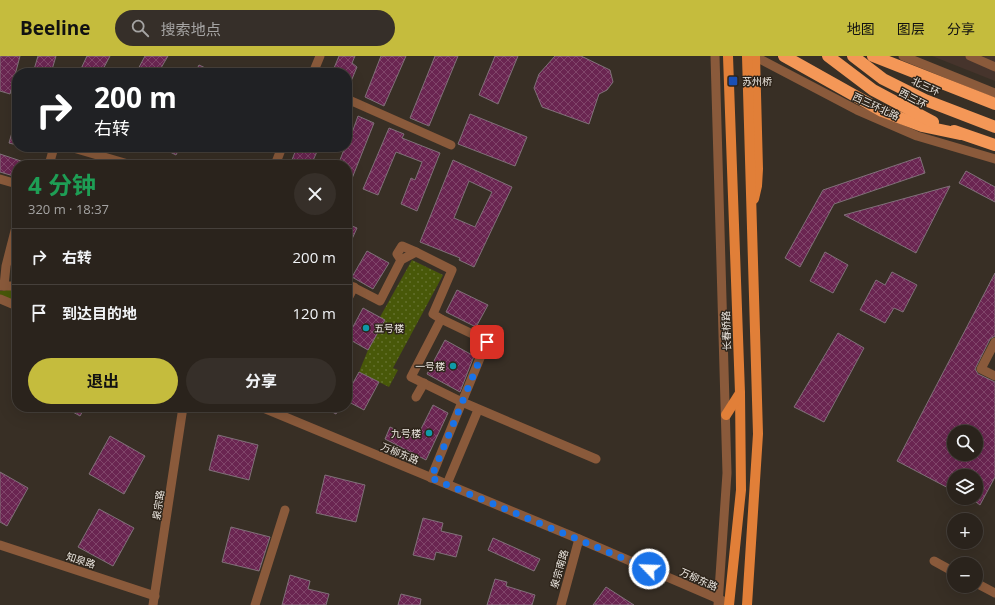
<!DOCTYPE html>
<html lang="zh">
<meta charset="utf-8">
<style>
:root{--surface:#2a231c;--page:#362f29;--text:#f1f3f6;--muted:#a5a4a3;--line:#46403b;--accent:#c5bc3d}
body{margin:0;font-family:"Open Sans","Noto Sans SC",sans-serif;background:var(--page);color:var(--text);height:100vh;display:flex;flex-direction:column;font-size:15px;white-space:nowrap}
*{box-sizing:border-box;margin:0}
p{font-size:13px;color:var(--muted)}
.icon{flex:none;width:22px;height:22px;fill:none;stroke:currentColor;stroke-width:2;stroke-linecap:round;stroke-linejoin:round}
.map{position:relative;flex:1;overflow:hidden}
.sheet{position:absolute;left:12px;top:104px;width:340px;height:252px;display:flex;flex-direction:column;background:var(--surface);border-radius:16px;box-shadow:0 4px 16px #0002,0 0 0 1px var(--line)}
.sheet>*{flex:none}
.hud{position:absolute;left:12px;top:12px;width:340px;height:84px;border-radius:16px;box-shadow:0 4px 16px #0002,0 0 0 1px var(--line);background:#202124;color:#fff;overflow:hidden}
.tools{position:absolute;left:947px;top:369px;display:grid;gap:8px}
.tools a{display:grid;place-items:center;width:36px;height:36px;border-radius:50%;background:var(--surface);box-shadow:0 4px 16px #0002,0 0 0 1px var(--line);font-size:20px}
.pin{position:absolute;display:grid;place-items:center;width:34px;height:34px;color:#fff;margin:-17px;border-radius:8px;box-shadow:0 2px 6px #0006}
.me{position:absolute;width:44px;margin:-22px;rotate:294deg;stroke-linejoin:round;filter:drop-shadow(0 0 3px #0008)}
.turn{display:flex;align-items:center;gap:14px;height:84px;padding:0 16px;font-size:18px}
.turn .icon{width:52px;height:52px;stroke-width:2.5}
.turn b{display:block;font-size:28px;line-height:34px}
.round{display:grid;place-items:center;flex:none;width:42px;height:42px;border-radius:21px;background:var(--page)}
.summary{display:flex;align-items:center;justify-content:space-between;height:68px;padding:0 16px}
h1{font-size:24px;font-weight:700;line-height:30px;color:#1e9e55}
.action{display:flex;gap:8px;margin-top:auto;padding:8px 16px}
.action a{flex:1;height:46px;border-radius:24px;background:var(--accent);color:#111;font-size:16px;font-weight:700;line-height:46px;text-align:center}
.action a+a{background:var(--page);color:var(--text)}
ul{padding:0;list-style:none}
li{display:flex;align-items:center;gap:12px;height:56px;padding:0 16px;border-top:1px solid var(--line)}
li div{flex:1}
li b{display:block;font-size:15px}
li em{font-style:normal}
header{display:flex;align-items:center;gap:24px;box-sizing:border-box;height:56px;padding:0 20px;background:var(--accent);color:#111}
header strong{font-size:19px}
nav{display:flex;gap:22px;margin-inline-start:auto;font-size:14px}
.search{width:280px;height:36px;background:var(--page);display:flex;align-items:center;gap:10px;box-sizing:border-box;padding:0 14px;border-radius:22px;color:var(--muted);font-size:15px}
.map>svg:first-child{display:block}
</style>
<header>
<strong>Beeline</strong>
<div class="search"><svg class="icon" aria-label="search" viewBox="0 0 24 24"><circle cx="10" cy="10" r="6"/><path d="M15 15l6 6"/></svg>搜索地点</div>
<nav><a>地图</a><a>图层</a><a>分享</a></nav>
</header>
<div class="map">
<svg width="995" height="549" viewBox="0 0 995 549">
<defs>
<pattern id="grass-tufts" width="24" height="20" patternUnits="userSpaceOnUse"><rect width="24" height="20" fill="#485809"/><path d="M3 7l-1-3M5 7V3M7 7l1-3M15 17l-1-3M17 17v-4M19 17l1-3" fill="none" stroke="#63702d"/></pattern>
<pattern id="park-dots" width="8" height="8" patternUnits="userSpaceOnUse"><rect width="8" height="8" fill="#485809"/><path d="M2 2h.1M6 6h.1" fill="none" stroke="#63702d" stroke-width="1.8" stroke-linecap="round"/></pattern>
<pattern id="building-cross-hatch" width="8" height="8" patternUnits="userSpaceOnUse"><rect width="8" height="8" fill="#6a2551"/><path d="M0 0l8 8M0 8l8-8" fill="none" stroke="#80456a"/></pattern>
</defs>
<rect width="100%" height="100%" fill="#382f25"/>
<path fill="#46342c" d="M932,0H995V25Z"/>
<path fill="url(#grass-tufts)" d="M17,233V247L0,239V235Z"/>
<path fill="url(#park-dots)" d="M412,204L443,219L393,312L398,314L389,331L359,316L368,294L385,265L380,261Z"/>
<g fill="url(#building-cross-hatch)" stroke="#807179" fill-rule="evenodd">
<path d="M0,0H20L10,38L0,35Z"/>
<path d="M38,0H56L51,17H33Z"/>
<path d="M87,0H110L101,17H79Z"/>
<path d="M145,0H168L158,17H136Z"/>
<path d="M339,0H355L352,7L357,11L347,35V17H332Z"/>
<path d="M381,0H406L384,50L365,41Z"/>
<path d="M435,0H458L429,70L410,62Z"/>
<path d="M495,0H518L498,48L479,39Z"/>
<path d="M555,0H581L610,14L613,26L607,34L599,38L589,68L542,51L534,32L539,18Z"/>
<path d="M199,9L216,17H195Z"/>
<path d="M470,58L527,81L515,110L458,88Z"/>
<path d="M358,60L374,67L347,135V109H338L345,91H347Z"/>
<path d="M15,66H17V89L9,87Z"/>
<path d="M389,72L404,78L402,82L440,97L417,155L401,148L411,122L415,124L422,106L396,96L378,139L363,133Z"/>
<path d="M160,91H180L176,99Z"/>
<path d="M297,91H319L311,109H290Z"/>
<path d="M0,98L30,108V109H17V121L0,116Z"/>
<path d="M920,101L925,117L834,148L800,211L785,202L823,134Z"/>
<path d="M453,104L512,131L474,211L459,204L460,202L420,186ZM469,125L492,136L475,171L454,162Z"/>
<path d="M966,115L995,131V146L959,127Z"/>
<path d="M950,130L916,197L844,159Z"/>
<path d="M347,168L357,172L347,194Z"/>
<path d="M367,195L389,207L373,233L352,221Z"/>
<path d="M825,196L848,209L833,237L810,225Z"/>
<path d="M892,216L917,229L903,256L894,252L885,267L860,254L876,224L885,229Z"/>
<path d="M995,217V280L990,283L975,313L978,318L995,326V421L980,449L976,446V420H954V435L897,405ZM954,376H976V398H954Z"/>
<path d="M457,234L488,249L476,271L446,256Z"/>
<path d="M363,252L385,264L368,294L347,282Z"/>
<path d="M838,277L864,292L824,366L794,351Z"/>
<path d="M445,284L474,300L460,336L427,318Z"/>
<path d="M359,316L379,326L364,354L347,345V338Z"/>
<path d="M433,349L448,357L426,404L385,383L390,371L416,383Z"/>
<path d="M64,351H85L80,360Z"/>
<path d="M323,351H340L336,358Z"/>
<path d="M218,379L258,389L249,424L209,414Z"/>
<path d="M110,380L145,400L124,438L89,418Z"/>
<path d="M0,416L28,432L7,470L0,466Z"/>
<path d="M325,419L365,429L356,466L316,457Z"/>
<path d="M99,453L134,472L113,510L78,491Z"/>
<path d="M423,462L443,467L441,475L462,480L456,501L436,496L434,504L413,499Z"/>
<path d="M231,471L270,481L259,515L222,506Z"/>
<path d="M493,482L540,503L534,515L488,494Z"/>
<path d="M290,519L310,525L308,533L329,538L326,549H282Z"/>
<path d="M495,523L507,526L506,530L535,539L532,549H487Z"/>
<path d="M606,531L634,549H593Z"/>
<path d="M401,538L421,543L420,549H398Z"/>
</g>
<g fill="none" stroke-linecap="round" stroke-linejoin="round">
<g stroke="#8a5a3b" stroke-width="9">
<path d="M715,0L727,417L718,549"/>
<path d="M754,0L857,54L917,80L995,103"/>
<path d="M903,0L995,37"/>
<path d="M970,0L995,11"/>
<path d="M313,17L320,0"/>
<path d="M347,43L451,89"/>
<path d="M70,91L128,108V109"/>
<path d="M49,109L54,91"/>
<path d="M275,109L282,91"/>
<path d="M0,123L17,128"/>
<path d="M401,204L397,198L402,190L416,196"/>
<path d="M347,228L380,245L401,204L416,196L452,214L433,258L441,263L411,321L462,346L431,422"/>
<path d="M0,230H17"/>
<path d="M4,230L6,210L17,167"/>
<path d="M0,243L17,250"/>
<path d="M347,244L354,231"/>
<path d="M441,263L487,285L462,346L596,403"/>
<path d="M995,286L981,313L995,320"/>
<path d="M416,341L424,327"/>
<path d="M261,351L579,483L723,545"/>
<path d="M447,428L478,354"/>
<path d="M0,489L155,540"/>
<path d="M934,505L954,516"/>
<path d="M976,527L995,537"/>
<path d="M153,549L183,351"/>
<path d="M255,549L285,454"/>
<path d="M561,549L579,483"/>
</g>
<g stroke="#e17f38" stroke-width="10">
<path d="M728,0L740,337L741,434L729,549"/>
<path d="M754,143L757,130L758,113L755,0"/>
<path d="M726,359L740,337"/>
<path d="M747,549L758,378L747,0"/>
</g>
<g stroke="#f49757" stroke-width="12">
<path d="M784,0L882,55L922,70L960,78"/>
<path d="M828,0L873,34L933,66"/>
<path d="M853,0L883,23L925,44L995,71"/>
<path d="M873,0L995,48"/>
<path d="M954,75L995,89"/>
</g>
</g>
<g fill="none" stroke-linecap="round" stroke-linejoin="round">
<path stroke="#1a73e8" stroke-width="7" stroke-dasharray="0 12.6" d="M487,286L431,422L649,513"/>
</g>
<rect fill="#1a4fb4" stroke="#2e251b" stroke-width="1.5" x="728" y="20" width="10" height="10" rx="2"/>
<g fill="#0f9aa8" stroke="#2e251b" stroke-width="1.5">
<circle cx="366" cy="272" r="4"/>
<circle cx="453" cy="310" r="4"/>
<circle cx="429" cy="377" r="4"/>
</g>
<g text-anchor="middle" stroke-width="3" stroke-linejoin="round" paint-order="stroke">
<g font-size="10" fill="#eee9e2" stroke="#2e251b" text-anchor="start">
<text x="742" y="29">苏州桥</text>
<text x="374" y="276">五号楼</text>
<text x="445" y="314" text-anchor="end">一号楼</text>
<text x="421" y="381" text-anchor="end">九号楼</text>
</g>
<g font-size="10" fill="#eee9e2" stroke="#2e251b">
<text transform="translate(926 30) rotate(25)" y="4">北三环</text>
<text transform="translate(913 42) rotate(28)" y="4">西三环</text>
<text transform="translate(876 50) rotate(25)" y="4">西三环北路</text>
<text transform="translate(726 275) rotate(-92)" y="4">长春桥路</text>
<text transform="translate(400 397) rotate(22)" y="4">万柳东路</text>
<text transform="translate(158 449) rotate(-82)" y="4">泉宗路</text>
<text transform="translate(81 504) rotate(18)" y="4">知泉路</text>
<text transform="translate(559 513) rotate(-74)" y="4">泉宗南路</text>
<text transform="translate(699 523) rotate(24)" y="4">万柳东路</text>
</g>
</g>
</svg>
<div class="tools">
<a><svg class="icon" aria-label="search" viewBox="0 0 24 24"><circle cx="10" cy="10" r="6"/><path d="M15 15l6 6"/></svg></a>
<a><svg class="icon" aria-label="layers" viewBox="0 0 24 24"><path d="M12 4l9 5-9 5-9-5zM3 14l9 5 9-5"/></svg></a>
<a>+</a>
<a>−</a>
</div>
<div class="pin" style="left:487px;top:286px;background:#d93025"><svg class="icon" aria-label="arrive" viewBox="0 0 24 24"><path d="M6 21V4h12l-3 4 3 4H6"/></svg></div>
<svg class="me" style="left:649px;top:513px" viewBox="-20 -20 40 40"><circle r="17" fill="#1a73e8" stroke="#fff" stroke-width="3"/><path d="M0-11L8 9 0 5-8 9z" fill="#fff"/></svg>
<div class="hud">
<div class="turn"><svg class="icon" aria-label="right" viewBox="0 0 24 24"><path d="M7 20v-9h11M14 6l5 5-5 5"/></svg><div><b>200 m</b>右转</div></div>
</div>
<section class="sheet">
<div class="summary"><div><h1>4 分钟</h1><p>320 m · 18:37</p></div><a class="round"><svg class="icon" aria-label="close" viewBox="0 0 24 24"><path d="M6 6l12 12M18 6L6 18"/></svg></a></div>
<ul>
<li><svg class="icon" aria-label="right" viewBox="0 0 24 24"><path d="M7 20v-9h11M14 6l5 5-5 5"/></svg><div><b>右转</b></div><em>200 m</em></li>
<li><svg class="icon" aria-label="arrive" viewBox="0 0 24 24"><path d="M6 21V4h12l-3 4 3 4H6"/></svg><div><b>到达目的地</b></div><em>120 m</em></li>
</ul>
<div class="action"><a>退出</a><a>分享</a></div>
</section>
</div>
